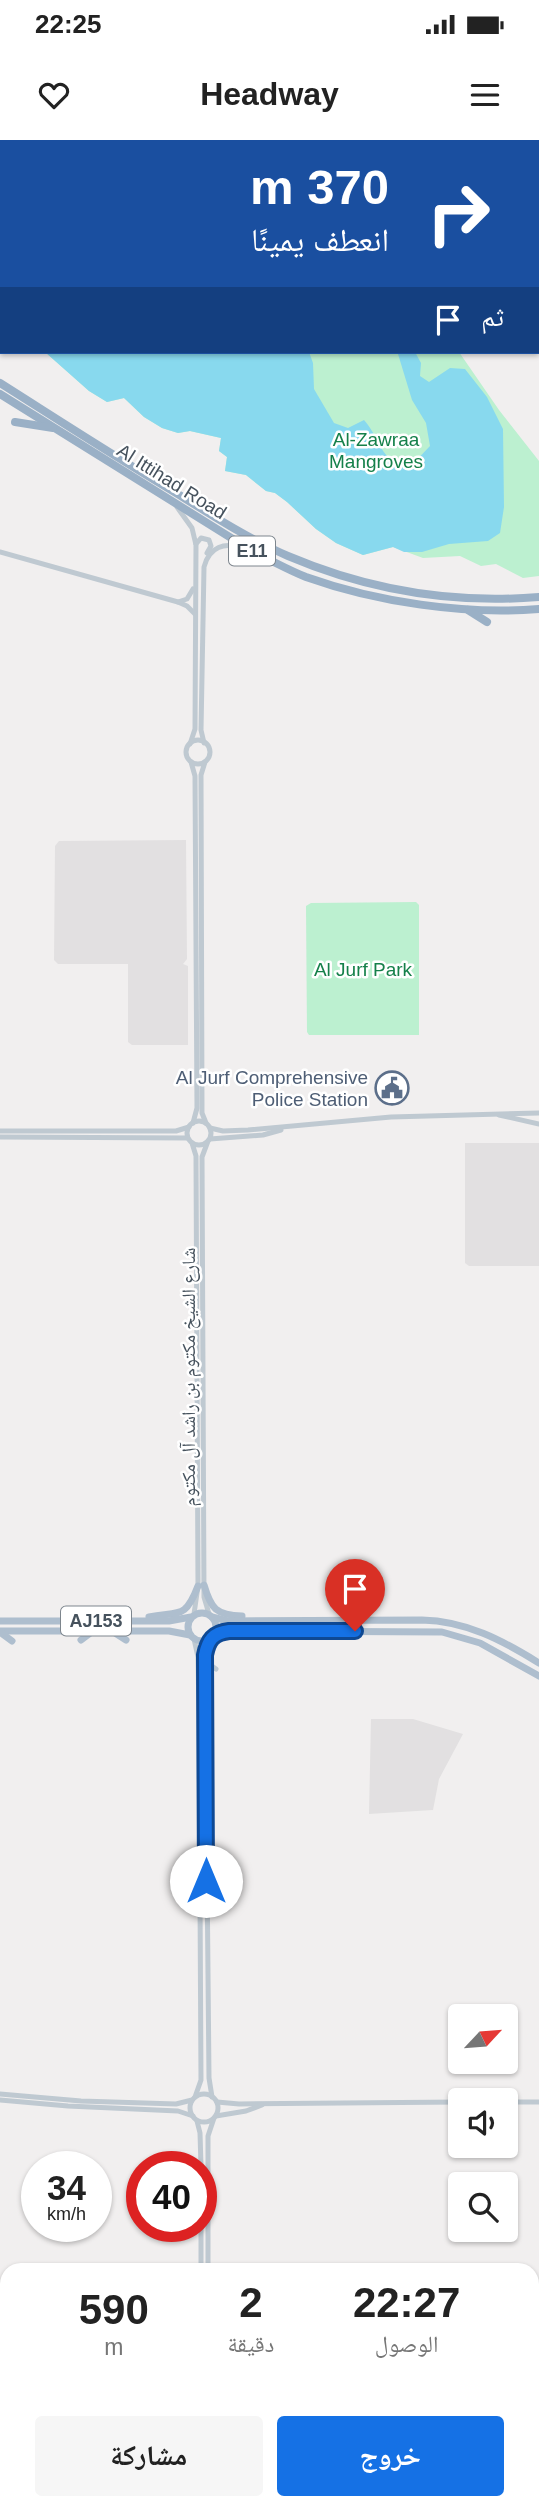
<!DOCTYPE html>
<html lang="ar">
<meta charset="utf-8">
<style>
:root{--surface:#fff;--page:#f6f6f6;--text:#222;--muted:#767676;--accent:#1571e5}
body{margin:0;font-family:Arial,"Noto Naskh Arabic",sans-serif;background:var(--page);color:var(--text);direction:rtl;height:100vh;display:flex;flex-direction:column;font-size:26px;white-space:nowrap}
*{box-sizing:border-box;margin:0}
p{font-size:23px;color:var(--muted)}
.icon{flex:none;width:38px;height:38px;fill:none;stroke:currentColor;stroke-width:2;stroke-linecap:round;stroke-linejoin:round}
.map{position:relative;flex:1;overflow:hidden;direction:ltr}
.sheet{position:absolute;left:0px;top:2123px;width:539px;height:247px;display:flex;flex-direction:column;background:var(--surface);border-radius:21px 21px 0 0;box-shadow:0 2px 5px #0004;direction:rtl}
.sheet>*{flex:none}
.guide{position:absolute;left:0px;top:0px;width:539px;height:214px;box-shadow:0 2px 5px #0004;direction:rtl;background:#1a4fa0;color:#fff;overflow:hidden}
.needle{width:46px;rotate:64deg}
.controls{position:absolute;left:448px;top:1864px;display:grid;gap:14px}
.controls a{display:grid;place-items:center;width:70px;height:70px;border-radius:7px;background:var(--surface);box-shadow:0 2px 5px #0004;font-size:35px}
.speed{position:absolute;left:21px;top:2011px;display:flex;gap:14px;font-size:35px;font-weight:700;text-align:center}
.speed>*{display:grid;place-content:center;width:91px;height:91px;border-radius:50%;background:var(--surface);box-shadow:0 2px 5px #0004;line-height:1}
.speed small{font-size:18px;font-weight:400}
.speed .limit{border:10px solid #d22;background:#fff;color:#111}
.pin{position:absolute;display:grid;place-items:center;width:60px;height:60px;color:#fff;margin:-72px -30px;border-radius:50% 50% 50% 0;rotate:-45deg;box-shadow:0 0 7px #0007}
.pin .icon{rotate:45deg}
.me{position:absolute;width:77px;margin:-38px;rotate:0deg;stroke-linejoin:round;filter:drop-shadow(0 0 5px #0008)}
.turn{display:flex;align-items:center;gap:24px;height:147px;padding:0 35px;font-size:32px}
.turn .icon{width:91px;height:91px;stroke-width:2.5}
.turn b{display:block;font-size:49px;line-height:60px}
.then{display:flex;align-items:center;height:66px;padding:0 35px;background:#0003;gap:14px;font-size:26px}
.eta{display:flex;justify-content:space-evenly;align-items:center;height:119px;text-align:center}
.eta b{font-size:42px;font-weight:800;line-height:49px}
.cta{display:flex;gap:14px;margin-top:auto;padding:14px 35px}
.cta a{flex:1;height:80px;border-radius:7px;background:var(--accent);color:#fff;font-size:28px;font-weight:800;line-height:80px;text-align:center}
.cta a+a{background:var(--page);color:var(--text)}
.status{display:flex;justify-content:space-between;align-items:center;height:49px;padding:0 35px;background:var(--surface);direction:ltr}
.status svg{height:19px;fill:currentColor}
header{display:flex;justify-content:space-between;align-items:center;height:91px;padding:0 35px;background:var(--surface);font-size:32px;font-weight:800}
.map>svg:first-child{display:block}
</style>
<div class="status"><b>22:25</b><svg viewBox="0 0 49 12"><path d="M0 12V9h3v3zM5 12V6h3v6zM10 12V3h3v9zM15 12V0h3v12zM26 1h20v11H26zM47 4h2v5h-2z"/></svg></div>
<header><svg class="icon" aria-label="menu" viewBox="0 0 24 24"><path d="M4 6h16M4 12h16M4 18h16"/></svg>Headway<svg class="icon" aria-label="heart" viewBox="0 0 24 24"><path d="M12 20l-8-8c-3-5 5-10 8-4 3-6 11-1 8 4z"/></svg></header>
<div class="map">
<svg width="539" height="2369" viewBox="0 0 539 2369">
<rect width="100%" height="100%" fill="#f1efef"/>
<g fill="#e2e0e1">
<path d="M186,700L187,819L183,824L188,826V905H132L128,902V824H58L54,820L55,706L59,701Z"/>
<path d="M465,1003H539V1126H469L465,1123Z"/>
<path d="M371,1579H413L463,1594L439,1639L433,1670L369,1674Z"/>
</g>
<g fill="#bcf0d0">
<path d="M0,0H539L537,8V2H2V179Z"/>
<path d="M45,212H459L499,270L539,321V436L523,438L496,424L481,426L460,416L423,418L393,407L363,415L336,403L316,389L287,362L275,353L266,351L246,335L225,331L227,317L219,311L221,298L190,291L178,293L162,288L144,277L124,258L107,262L89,251Z"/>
<path d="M416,762L419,765V895H309L307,892L306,766L311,763Z"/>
</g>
<g fill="#88d9ee">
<path d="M0,0H238V2H2V179Z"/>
<path d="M45,212H309L313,223L314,249L334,283L348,288L364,280C383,302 377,317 408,329L430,306L426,283L412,260L398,214L415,212L421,223L420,236L429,242L450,228L465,229L487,257L503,289L504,367L500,393L488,401L449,404L422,412H404L393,407L363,415L336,403L316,389L287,362L275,353L266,351L246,335L225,331L227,317L219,311L221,298L190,291L178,293L162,288L144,277L124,258L107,262L89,251Z"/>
</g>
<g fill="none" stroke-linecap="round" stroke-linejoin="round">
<g stroke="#bfc9d1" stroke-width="5">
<path d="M177,367L192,388L196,405L195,589L190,604"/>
<path d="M196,404L201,398L209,400L211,406L207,413"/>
<path d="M0,412L178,462L187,466L195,474"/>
<path d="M178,462L187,459L193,449"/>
<circle cx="198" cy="612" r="12"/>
<path d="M204,603L201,590L204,427C209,407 225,401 243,409"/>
<path d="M191,622L195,636L197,968L193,983"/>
<path d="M205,622L201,635L202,973L206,983"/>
<path d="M499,975L539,984"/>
<circle cx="199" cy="993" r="12"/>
<path d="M210,988L223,991L248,990L391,977L539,973"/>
<path d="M0,991H176L189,987"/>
<path d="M0,997L188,998"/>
<path d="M210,999L263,995L281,990"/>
<path d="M208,1001L202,1017L204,1457L209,1474"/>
<path d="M192,1003L196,1016L198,1446L194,1474"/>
<path d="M211,1498L206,1510L205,1521L209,1938L212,1957"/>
<path d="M194,1499L198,1517L199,1574L201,1940L195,1957"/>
<path d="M205,1521L216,1529"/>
<circle cx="204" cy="1968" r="14"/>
<path d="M0,1954L81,1961L176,1964L192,1960"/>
<path d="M0,1960L68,1966L178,1971L193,1976"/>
<path d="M217,1962L239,1964L460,1962"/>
<path d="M506,1962H539"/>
<path d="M216,1976L246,1971L262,1965"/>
<path d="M197,1981L200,1993L201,2026"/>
<path d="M201,2086V2130"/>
<path d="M208,2130V1996L214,1978"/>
<path d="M203,2362V2369"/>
<path d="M211,2362V2369"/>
</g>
<g stroke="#aebece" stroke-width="7">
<path d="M204,1445C211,1469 216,1475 242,1476"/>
<circle cx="202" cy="1487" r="14"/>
<path d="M149,1477C179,1471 185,1480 198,1446"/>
<path d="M212,1477L228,1481L422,1480C466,1481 502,1500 539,1523"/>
<path d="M0,1481H169L191,1477"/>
<path d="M0,1491H169L190,1495"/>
<path d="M112,1491L126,1500"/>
<path d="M0,1492L12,1501"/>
<path d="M214,1494L234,1491L442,1492L480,1503L539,1536"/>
<path d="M81,1500L93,1491"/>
</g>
<g stroke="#9ab0c6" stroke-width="8">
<path d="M0,243C60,281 120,320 181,356C216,378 251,400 288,416C368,450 453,464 539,457"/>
<path d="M0,254L257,414C273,421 288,430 306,437C376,462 464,475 539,469"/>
<path d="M15,282L53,288"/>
<path d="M468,470L487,482"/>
</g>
</g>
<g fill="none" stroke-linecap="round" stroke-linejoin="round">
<defs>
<path id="route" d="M206,1741L205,1515C208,1500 213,1493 229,1491H355"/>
</defs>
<use href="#route" stroke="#0e4995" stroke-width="18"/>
<use href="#route" stroke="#1571e5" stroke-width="12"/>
</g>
<defs>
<symbol id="civic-ring" viewBox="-11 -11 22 22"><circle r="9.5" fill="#fff" stroke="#5c6f8a" stroke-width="1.5"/><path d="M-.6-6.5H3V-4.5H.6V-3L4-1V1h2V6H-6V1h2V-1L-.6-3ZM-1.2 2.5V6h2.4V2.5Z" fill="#5c6f8a"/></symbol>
</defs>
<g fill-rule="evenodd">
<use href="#civic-ring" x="373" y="929" width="38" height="38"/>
</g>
<g text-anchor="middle" stroke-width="5" stroke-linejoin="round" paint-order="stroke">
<g fill="#fff" stroke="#7e868e" stroke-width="2">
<rect x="229" y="396.5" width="46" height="29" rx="5"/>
<rect x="61" y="1466.5" width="70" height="29" rx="5"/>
</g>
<g font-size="18" font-weight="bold" fill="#46525d">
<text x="252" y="417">E11</text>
<text x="96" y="1487">AJ153</text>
</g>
<g font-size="19" fill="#15804a" stroke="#fff">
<text x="376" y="306">Al-Zawraa<tspan x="376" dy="22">Mangroves</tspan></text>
<text x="363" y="836">Al Jurf Park</text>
</g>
<g font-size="19" fill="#46525d" stroke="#fff">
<text transform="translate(172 341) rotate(32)" y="7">Al Ittihad Road</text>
<text transform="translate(188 1237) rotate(-90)" y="7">شارع الشيخ مكتوم بن راشد آل مكتوم</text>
</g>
<g font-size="19" fill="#4e5e75" stroke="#fff" text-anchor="end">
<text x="368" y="944">Al Jurf Comprehensive<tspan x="368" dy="22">Police Station</tspan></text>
</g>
</g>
</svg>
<div class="controls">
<a><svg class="needle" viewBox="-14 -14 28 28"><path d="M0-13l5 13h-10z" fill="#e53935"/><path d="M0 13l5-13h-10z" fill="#767676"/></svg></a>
<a><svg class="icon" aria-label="sound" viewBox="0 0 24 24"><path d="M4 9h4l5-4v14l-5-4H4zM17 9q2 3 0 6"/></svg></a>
<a><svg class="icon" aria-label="search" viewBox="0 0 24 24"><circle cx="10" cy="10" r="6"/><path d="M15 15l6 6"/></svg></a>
</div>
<div class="speed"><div>34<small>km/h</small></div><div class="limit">40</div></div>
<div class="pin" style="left:355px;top:1491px;background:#d93025"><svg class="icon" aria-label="arrive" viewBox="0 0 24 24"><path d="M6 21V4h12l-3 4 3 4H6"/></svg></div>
<svg class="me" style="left:206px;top:1741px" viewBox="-20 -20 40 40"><circle r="19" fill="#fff"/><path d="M0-13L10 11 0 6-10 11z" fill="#1571e5"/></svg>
<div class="guide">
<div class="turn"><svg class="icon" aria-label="right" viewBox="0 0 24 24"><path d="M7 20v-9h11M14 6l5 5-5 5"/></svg><div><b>370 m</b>انعطف يمينًا</div></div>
<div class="then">ثم<svg class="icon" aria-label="arrive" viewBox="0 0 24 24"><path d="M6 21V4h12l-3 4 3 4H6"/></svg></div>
</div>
<section class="sheet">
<div class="eta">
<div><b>22:27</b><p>الوصول</p></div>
<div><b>2</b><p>دقيقة</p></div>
<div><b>590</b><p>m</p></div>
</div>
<div class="cta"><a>خروج</a><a>مشاركة</a></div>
</section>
</div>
